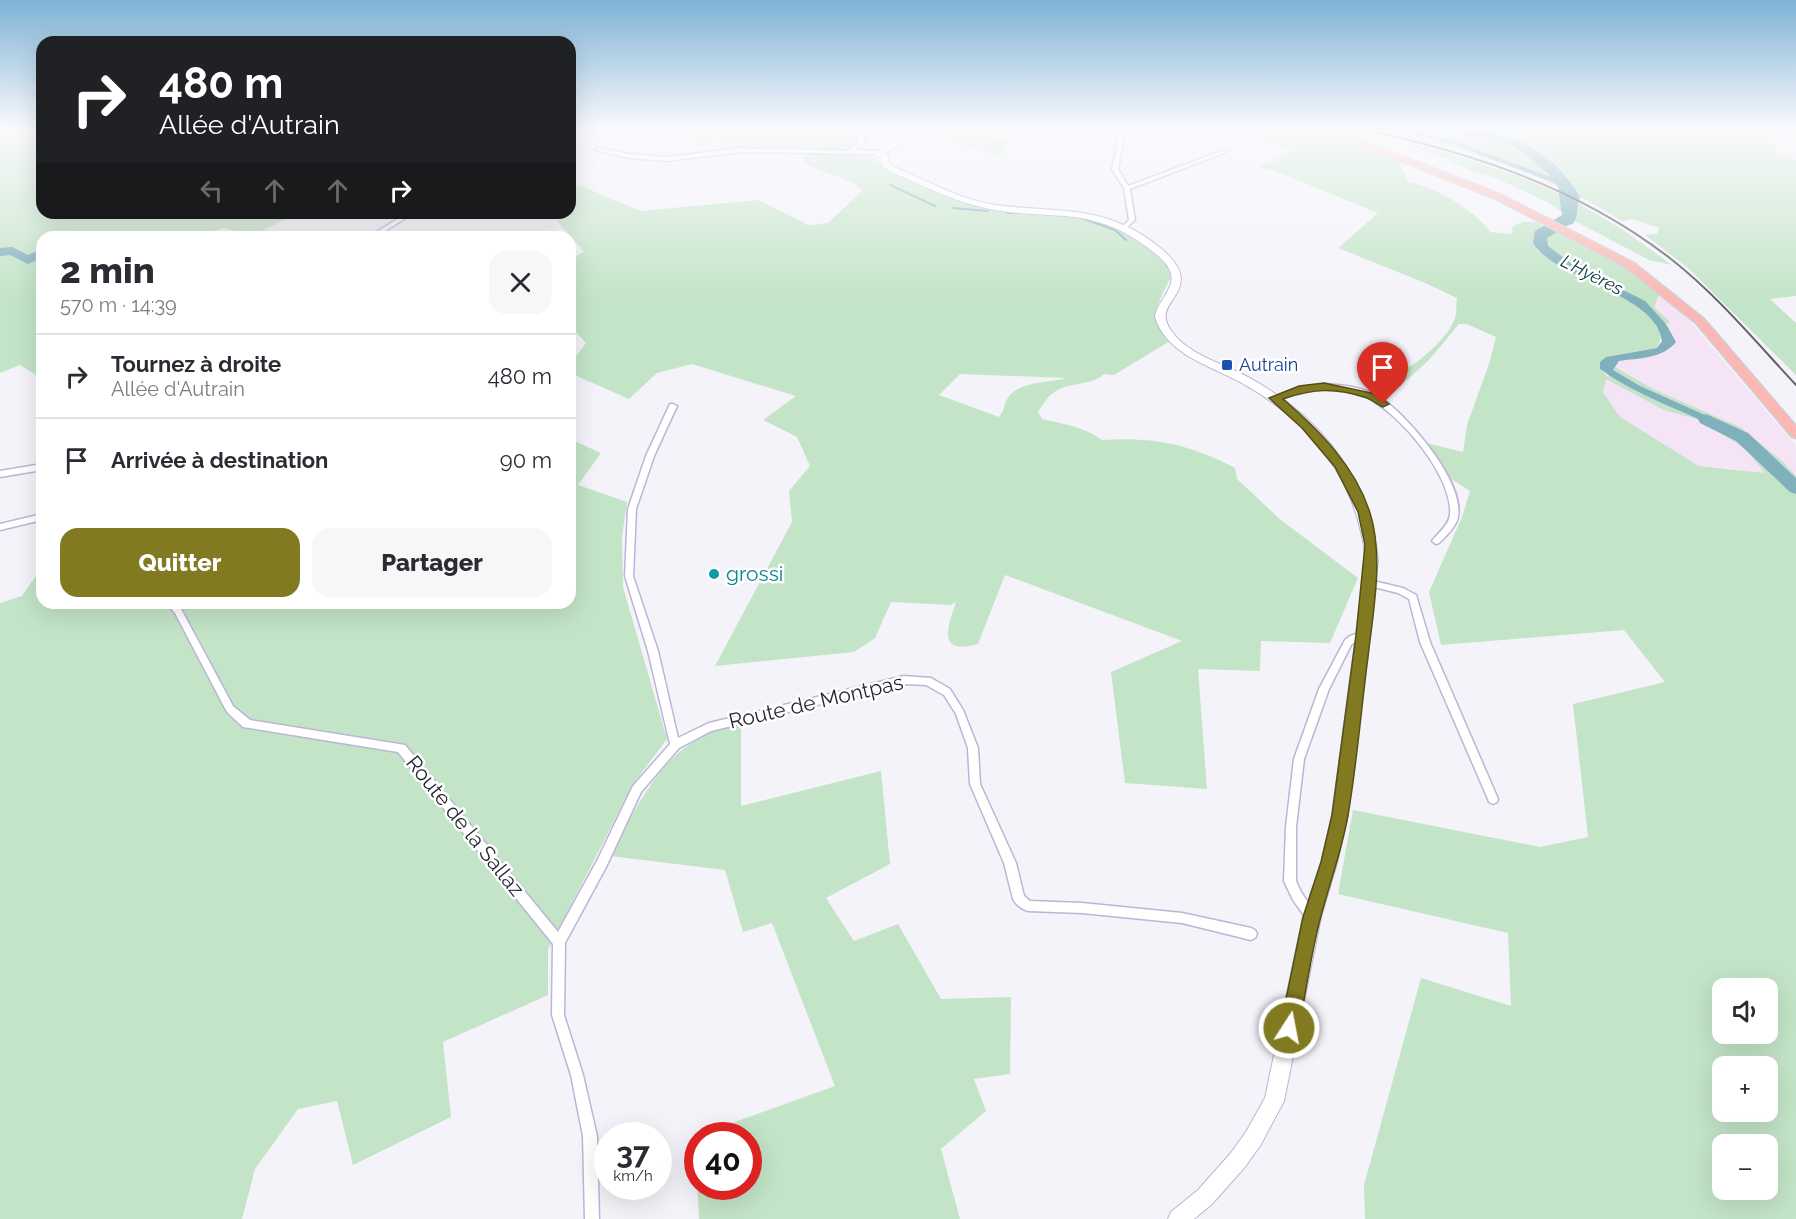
<!DOCTYPE html>
<html lang="fr">
<meta charset="utf-8">
<style>
:root{--surface:#fff;--page:#f7f7f7;--text:#2b2b33;--muted:#7c7c81;--line:#e1e1e2;--accent:#817a20}
body{margin:0;font-family:Raleway,sans-serif;background:var(--page);color:var(--text);height:100vh;display:flex;flex-direction:column;font-size:22px;white-space:nowrap}
*{box-sizing:border-box;margin:0}
p{font-size:20px;color:var(--muted)}
.icon{flex:none;width:33px;height:33px;fill:none;stroke:currentColor;stroke-width:2;stroke-linecap:round;stroke-linejoin:round}
.map{position:relative;flex:1;overflow:hidden}
.drawer{position:absolute;left:36px;top:231px;width:540px;height:378px;display:flex;flex-direction:column;background:var(--surface);border-radius:18px;box-shadow:0 6px 24px #0002}
.drawer>*{flex:none}
.banner{position:absolute;left:36px;top:36px;width:540px;height:183px;border-radius:18px;box-shadow:0 6px 24px #0002;background:#202124;color:#fff;overflow:hidden}
.tools{position:absolute;left:1712px;top:978px;display:grid;gap:12px}
.tools a{display:grid;place-items:center;width:66px;height:66px;border-radius:12px;background:var(--surface);box-shadow:0 6px 24px #0002;font-size:30px}
.speed{position:absolute;left:594px;top:1122px;display:flex;gap:12px;font-size:30px;font-weight:700;text-align:center}
.speed>*{display:grid;place-content:center;width:78px;height:78px;border-radius:50%;background:var(--surface);box-shadow:0 6px 24px #0002;line-height:1}
.speed small{font-size:15px;font-weight:400}
.speed .limit{border:9px solid #d22;background:#fff;color:#111}
.pin{position:absolute;display:grid;place-items:center;width:51px;height:51px;color:#fff;margin:-62px -26px;border-radius:50% 50% 50% 0;rotate:-45deg;box-shadow:0 0 6px #0007}
.pin .icon{rotate:45deg}
.me{position:absolute;width:66px;margin:-33px;rotate:11deg;stroke-linejoin:round;filter:drop-shadow(0 0 4px #0008)}
.turn{display:flex;align-items:center;gap:21px;height:126px;padding:0 24px;font-size:27px}
.turn .icon{width:78px;height:78px;stroke-width:2.5}
.turn b{display:block;font-size:42px;line-height:51px}
.lanes{display:flex;align-items:center;height:57px;padding:0 24px;background:#0003;justify-content:center;gap:30px;direction:ltr}
.lanes .off{opacity:.35}
.round{display:grid;place-items:center;flex:none;width:63px;height:63px;border-radius:18px;background:var(--page)}
.headline{display:flex;align-items:center;justify-content:space-between;height:102px;padding:0 24px}
h1{font-size:36px;font-weight:800;line-height:45px}
.button{display:flex;gap:12px;margin-top:auto;padding:12px 24px}
.button a{flex:1;height:69px;border-radius:18px;background:var(--accent);color:#fff;font-size:24px;font-weight:800;line-height:69px;text-align:center}
.button a+a{background:var(--page);color:var(--text)}
ul{padding:0;list-style:none}
li{display:flex;align-items:center;gap:18px;height:84px;padding:0 24px;border-top:2px solid var(--line)}
li div{flex:1}
li b{display:block;font-size:22px}
li em{font-style:normal}
.map>svg:first-child{display:block}
</style>
<div class="map">
<svg width="1796" height="1219" viewBox="0 0 1796 1219">
<rect width="100%" height="100%" fill="#f4f3fa"/>
<path fill="#f5e4f6" d="M1660,292L1682,312L1796,446V479L1727,468L1699,466L1620,417L1603,392L1606,379L1619,361L1653,356L1670,350L1676,342L1665,324L1670,322L1654,307Z"/>
<g fill="#c3e4c7" fill-rule="evenodd">
<path d="M0,129H42V213H298L253,235L223,228L199,237H42V379L20,365L0,373Z"/>
<path d="M694,129H862L859,140L849,148L872,149L871,155C905,183 961,204 1005,209C1019,210 1033,208 1047,209C1092,213 1149,232 1173,273C1160,300 1146,315 1170,341L1114,375L1104,374C1090,387 1068,381 1053,393C1047,397 1042,406 1038,412L1042,419C1063,424 1085,427 1102,440C1155,437 1188,444 1235,468L1237,479L1281,520L1358,578L1330,643L1261,641L1260,671L1198,669L1207,789L1125,783L1111,672L1182,641L1005,575L978,644C936,656 948,626 956,602L950,605L891,602L875,638L854,652L715,666L792,522L789,491L810,466L797,437L763,420L796,396L692,364L657,373L629,399L570,373V364L586,343L570,326V259L584,252L558,222L563,213H570V184L586,188L641,211L758,200L809,225L828,223L863,190L849,181L804,164L806,154L804,151L762,149L758,145L714,141L701,145H689L699,136ZM960,374L1066,378C1049,383 1023,381 1010,395C1003,403 1005,410 999,417L939,395Z"/>
<path d="M950,129H983L997,140L1009,141L1003,155C982,153 958,145 941,133Z"/>
<path d="M1234,129H1291L1308,136L1330,133L1347,138L1399,162L1408,182C1432,185 1478,212 1490,232L1511,234L1513,226L1522,222H1537L1551,235L1560,229L1636,273L1660,292L1654,307L1671,323L1655,325C1662,334 1662,338 1657,348L1606,357L1600,369L1608,377L1615,367L1655,390L1740,427L1781,460L1796,476V1219H1365L1364,1185L1421,978L1511,1006L1508,933L1338,894L1353,810L1540,847L1588,837L1573,704L1665,682L1624,630L1441,645L1429,592L1462,517L1470,491L1451,479L1426,443L1463,452L1467,425L1489,364L1496,337L1467,324H1459L1430,359L1386,399L1368,389C1396,379 1445,347 1455,318C1457,312 1456,304 1457,298L1423,282L1338,248L1378,213L1273,170L1259,167L1294,151ZM1606,379L1664,410L1697,419L1745,448L1765,473L1699,466L1620,417L1603,392ZM1722,988H1767V1034H1722ZM1722,1066H1767V1112H1722ZM1722,1144H1767V1190H1722Z"/>
<path d="M1345,129L1449,153L1518,176L1560,194L1562,212L1547,202L1496,178L1472,171L1442,157L1391,140Z"/>
<path d="M1374,129H1796V135L1770,137L1776,151L1796,160V296L1770,299L1796,323V375L1689,269L1645,235L1657,234L1659,228L1632,219L1622,221C1547,174 1461,146 1374,129Z"/>
<path d="M1576,202L1622,229L1672,265L1649,260L1575,221Z"/>
<path d="M570,439L601,453L578,485L627,502L622,537L623,587L667,739L633,784L548,950V995L443,1042L451,1117L353,1165L337,1101L298,1109L255,1169L242,1219H0V603L22,596L42,567V603H570Z"/>
<path d="M741,723V806L881,771L890,864L826,898L854,941L898,924L941,999L1011,997L1010,1074L974,1079L986,1111L941,1149L960,1219H699L695,1137L697,1136L698,1186H748V1136L699,1135L835,1086L772,923L743,932L725,870L610,856C635,811 657,759 706,734C716,729 729,726 741,723Z"/>
</g>
<path fill="#80b0bc" d="M1440,129C1465,129 1491,133 1514,142C1534,151 1576,183 1577,207C1578,211 1576,217 1575,221L1547,238L1548,246L1575,266L1645,301L1666,324L1676,342C1663,359 1638,358 1619,361L1613,370L1640,386L1734,428L1726,433C1685,410 1638,397 1600,369V362L1606,357L1657,348L1662,341C1655,292 1558,282 1533,243L1535,231L1562,215L1558,187L1548,174L1526,154L1504,142L1473,138Z"/>
<g fill="none" stroke-linecap="round" stroke-linejoin="round">
<g stroke="#80b0bc" stroke-width="2">
<path d="M890,185L935,206"/>
<path d="M953,208L988,211"/>
<path d="M1007,213H1024"/>
<path d="M1081,218L1115,230L1126,240"/>
</g>
<path fill="#80b0bc" fill-rule="evenodd" d="M1396,129H1408L1459,143L1570,184L1563,186L1455,145Z"/>
<g fill="#80b0bc" fill-rule="evenodd">
<path d="M1457,129C1509,129 1553,151 1580,197L1573,224L1569,225L1563,221L1568,197C1551,168 1525,148 1492,139C1481,136 1465,136 1457,129Z"/>
<path d="M12,247L28,255L42,249V258L28,264L10,255L0,256V248Z"/>
<path d="M1706,414L1748,433L1796,478V494L1790,492L1736,441L1700,423L1698,419Z"/>
</g>
<defs>
<g id="street">
<path d="M848,129C858,129 861,134 866,142L854,150L877,151L880,153L879,154L741,152L666,161L629,158L595,150L598,148L629,154L666,157L741,148L849,151V149L860,142L856,135Z"/>
<path d="M1117,129H1123L1124,140L1118,169L1128,186L1221,151L1226,152L1130,189L1135,220L1124,230L1121,228L1129,220L1124,188L1112,169L1118,140Z"/>
<path d="M402,216L407,217L376,237H369Z"/>
<path d="M1324,384C1343,385 1362,387 1378,396C1406,413 1465,482 1458,517C1456,527 1446,536 1439,543L1436,544L1432,541C1438,533 1449,525 1450,515C1454,474 1390,400 1352,391C1325,385 1300,393 1275,400L1271,398L1296,389Z"/>
<path d="M670,404H673L677,406L654,456L636,509L633,576L658,651L678,738L709,723L904,676L931,678L950,689L963,710L978,748L980,784L1016,863L1024,896L1030,901L1082,903L1182,913L1251,928L1255,930L1257,934L1255,938L1251,940L1182,923L1082,913L1028,911C1022,909 1016,905 1013,899L1004,863L970,784L968,748L956,714L944,695L926,685L904,684L711,731L679,748L641,792L606,867L565,943L564,1015L583,1075L597,1136L599,1219H585L583,1136L571,1075L552,1015L553,944L398,752L243,727L227,712L175,613L166,603H176L181,609L233,706L250,720L405,745L558,932L598,859L633,786L670,744L648,651L625,576L628,509L646,456Z"/>
<path d="M42,464V470L0,477V471Z"/>
<path d="M42,514V520L0,530V524Z"/>
<path d="M1369,580L1403,588L1416,595L1430,642L1498,799L1497,802L1493,804L1489,802L1488,799L1420,642L1409,599L1398,593L1366,585L1365,583Z"/>
<path d="M1363,632L1366,633L1368,635L1366,637L1356,641L1351,645L1329,689L1304,759L1296,827V881L1301,892L1318,917L1316,921L1312,922L1308,921L1293,900L1284,881L1286,827L1294,759L1319,689L1345,640L1350,636Z"/>
</g>
<path id="secondary" d="M934,129H947L902,145L883,154L888,155L889,163L897,168C927,181 958,198 990,204C1037,212 1084,205 1128,227C1144,235 1181,258 1181,279C1180,302 1153,308 1173,333C1191,356 1222,363 1246,376C1320,416 1368,476 1378,560L1348,815L1337,863L1321,917L1284,1101L1260,1146L1244,1168L1212,1204L1194,1219H1168L1171,1212L1198,1190L1230,1154L1246,1132L1265,1098L1303,917L1321,863L1332,815L1366,560C1356,477 1312,422 1240,382C1209,365 1167,355 1155,317C1157,301 1177,288 1170,271C1166,261 1156,254 1148,248C1089,203 1049,222 985,208C952,201 922,185 891,172L882,166L881,158L873,154L896,141Z"/>
<path id="primary" d="M1321,129H1333L1502,195L1634,263L1704,319L1796,426V438L1792,437L1696,323L1626,267L1496,199Z"/>
</defs>
<use href="#street" stroke="#bcb5d6" stroke-width="3"/>
<use href="#secondary" stroke="#bcb5d6" stroke-width="2"/>
<use href="#primary" stroke="#d0cfd2" stroke-width="3"/>
<use href="#street" fill="#fff" fill-rule="evenodd"/>
<use href="#secondary" fill="#fff" fill-rule="evenodd"/>
<use href="#primary" fill="#fbb7b4" fill-rule="evenodd"/>
<path stroke="#605e69" stroke-width="2" d="M1362,129C1473,153 1580,188 1671,259C1717,295 1756,342 1796,385"/>
</g>
<linearGradient id="sky" x2="0" y2="1"><stop stop-color="#7eb2d6"/><stop offset="0.43" stop-color="#fafafd"/><stop offset="1" stop-color="#fafafd" stop-opacity="0"/></linearGradient>
<rect width="1796" height="300" fill="url(#sky)"/>
<path fill="#817a20" stroke="#544f15" stroke-width="1.5" d="M1324,383L1376,394L1389,404L1383,407C1377,405 1373,400 1367,398C1336,388 1313,388 1283,399C1319,430 1356,467 1370,513C1384,557 1373,612 1368,657C1361,710 1357,763 1348,815C1342,850 1330,882 1321,916C1311,953 1306,991 1299,1028L1296,1034L1289,1037L1283,1034L1280,1028L1303,917L1321,862L1332,815L1356,635L1365,545L1358,512L1335,467L1302,428L1269,398L1299,386Z"/>
<rect fill="#1a4fb4" stroke="#fff" stroke-width="2" x="1221" y="359" width="12" height="12" rx="3"/>
<circle fill="#0f9aa8" stroke="#fff" stroke-width="2" cx="714" cy="574" r="6"/>
<g text-anchor="middle" stroke-width="5" stroke-linejoin="round" paint-order="stroke">
<g font-size="18" font-style="italic" fill="#0a3842" stroke="#fff">
<text transform="translate(1592 275) rotate(27)" y="6">L'Hyères</text>
</g>
<g font-size="18" fill="#164399" stroke="#fff" text-anchor="start">
<text x="1239" y="371">Autrain</text>
</g>
<g font-size="21" fill="#0d838f" stroke="#fff" text-anchor="start">
<text x="726" y="581">grossi</text>
</g>
<g font-size="21" fill="#292633" stroke="#fff">
<text transform="translate(816 702) rotate(-13)" y="7">Route de Montpas</text>
<text transform="translate(465 826) rotate(51)" y="7">Route de la Sallaz</text>
</g>
</g>
</svg>
<div class="tools">
<a><svg class="icon" aria-label="sound" viewBox="0 0 24 24"><path d="M4 9h4l5-4v14l-5-4H4zM17 9q2 3 0 6"/></svg></a>
<a>+</a>
<a>−</a>
</div>
<div class="speed"><div>37<small>km/h</small></div><div class="limit">40</div></div>
<div class="pin" style="left:1383px;top:404px;background:#d93025"><svg class="icon" aria-label="arrive" viewBox="0 0 24 24"><path d="M6 21V4h12l-3 4 3 4H6"/></svg></div>
<svg class="me" style="left:1289px;top:1028px" viewBox="-20 -20 40 40"><circle r="17" fill="#817a20" stroke="#fff" stroke-width="3"/><path d="M0-11L8 9 0 5-8 9z" fill="#fff"/></svg>
<div class="banner">
<div class="turn"><svg class="icon" aria-label="right" viewBox="0 0 24 24"><path d="M7 20v-9h11M14 6l5 5-5 5"/></svg><div><b>480 m</b>Allée d'Autrain</div></div>
<div class="lanes"><svg class="icon off" aria-label="left" viewBox="0 0 24 24"><path d="M17 20v-9H6M10 6l-5 5 5 5"/></svg><svg class="icon off" aria-label="ahead" viewBox="0 0 24 24"><path d="M12 20V5M6 11l6-6 6 6"/></svg><svg class="icon off" aria-label="ahead" viewBox="0 0 24 24"><path d="M12 20V5M6 11l6-6 6 6"/></svg><svg class="icon" aria-label="right" viewBox="0 0 24 24"><path d="M7 20v-9h11M14 6l5 5-5 5"/></svg></div>
</div>
<section class="drawer">
<div class="headline"><div><h1>2 min</h1><p>570 m · 14:39</p></div><a class="round"><svg class="icon" aria-label="close" viewBox="0 0 24 24"><path d="M6 6l12 12M18 6L6 18"/></svg></a></div>
<ul>
<li><svg class="icon" aria-label="right" viewBox="0 0 24 24"><path d="M7 20v-9h11M14 6l5 5-5 5"/></svg><div><b>Tournez à droite</b><p>Allée d'Autrain</p></div><em>480 m</em></li>
<li><svg class="icon" aria-label="arrive" viewBox="0 0 24 24"><path d="M6 21V4h12l-3 4 3 4H6"/></svg><div><b>Arrivée à destination</b></div><em>90 m</em></li>
</ul>
<div class="button"><a>Quitter</a><a>Partager</a></div>
</section>
</div>
